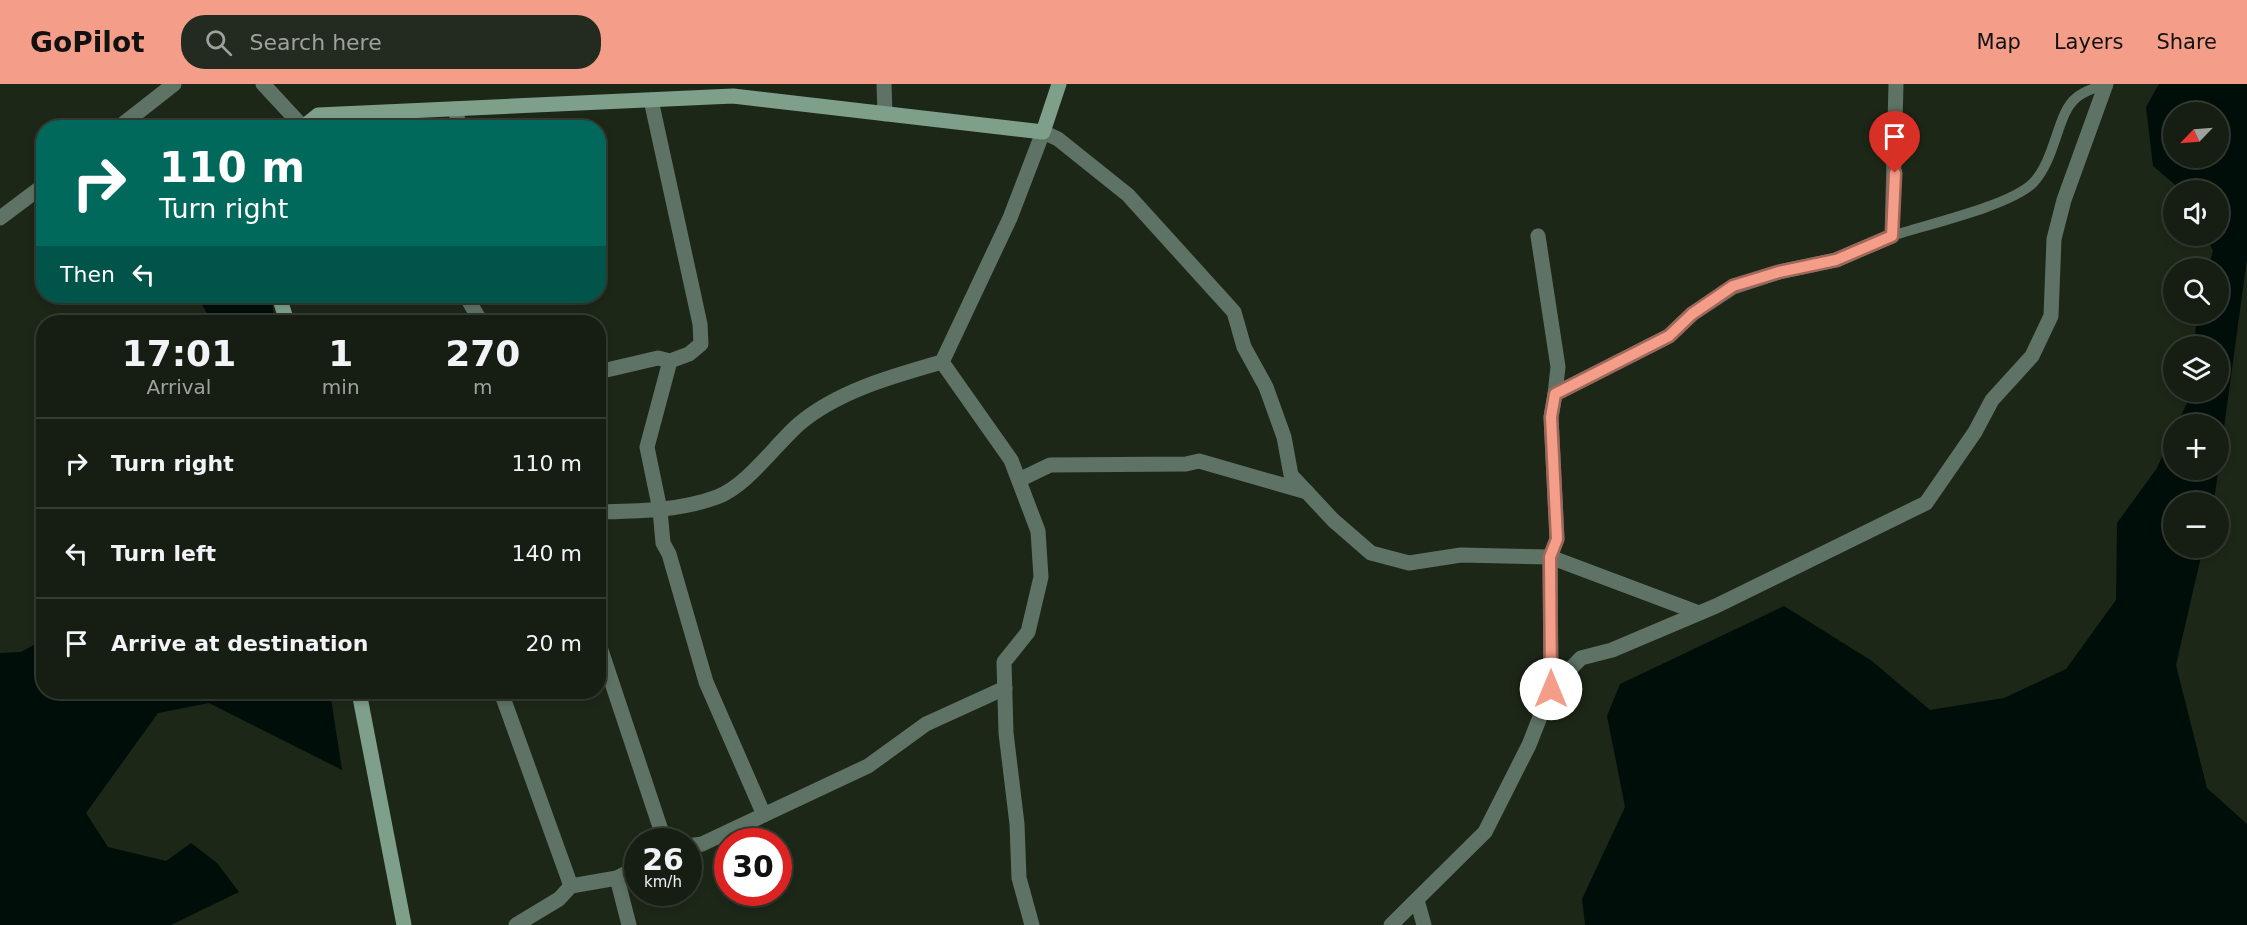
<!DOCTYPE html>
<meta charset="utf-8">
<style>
:root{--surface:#161d12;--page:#232a20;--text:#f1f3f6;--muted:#9ea29f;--line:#353b32;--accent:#f49e8a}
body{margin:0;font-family:"DejaVu Sans",sans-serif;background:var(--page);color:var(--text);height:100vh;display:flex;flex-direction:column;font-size:22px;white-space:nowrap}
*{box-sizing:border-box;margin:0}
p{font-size:20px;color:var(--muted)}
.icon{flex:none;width:33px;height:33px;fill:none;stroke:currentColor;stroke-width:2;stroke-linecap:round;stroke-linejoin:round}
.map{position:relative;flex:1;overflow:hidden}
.panel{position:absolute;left:36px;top:231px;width:570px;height:384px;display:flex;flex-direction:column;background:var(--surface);border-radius:24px;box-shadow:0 3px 9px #0003,0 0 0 2px var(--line)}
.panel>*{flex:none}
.banner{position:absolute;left:36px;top:36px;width:570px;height:183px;border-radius:24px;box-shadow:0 3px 9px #0003,0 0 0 2px var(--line);background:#00695c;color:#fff;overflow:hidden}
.needle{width:39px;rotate:245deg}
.buttons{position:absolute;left:2163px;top:18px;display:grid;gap:12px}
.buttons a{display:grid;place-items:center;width:66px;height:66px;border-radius:50%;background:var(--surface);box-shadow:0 3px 9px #0003,0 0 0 2px var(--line);font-size:30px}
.speed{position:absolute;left:624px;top:744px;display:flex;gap:12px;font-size:30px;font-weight:700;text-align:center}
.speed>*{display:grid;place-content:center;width:78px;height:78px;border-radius:50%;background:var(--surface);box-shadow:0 3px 9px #0003,0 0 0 2px var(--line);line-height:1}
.speed small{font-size:15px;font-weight:400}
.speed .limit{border:9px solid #d22;background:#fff;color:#111}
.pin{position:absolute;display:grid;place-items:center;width:51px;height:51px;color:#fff;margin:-62px -26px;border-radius:50% 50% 50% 0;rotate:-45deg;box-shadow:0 0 6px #0007}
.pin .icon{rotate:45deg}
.me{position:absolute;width:66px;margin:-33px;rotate:0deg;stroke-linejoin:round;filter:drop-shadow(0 0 4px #0008)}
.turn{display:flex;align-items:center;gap:21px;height:126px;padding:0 24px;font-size:27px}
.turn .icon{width:78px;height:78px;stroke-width:2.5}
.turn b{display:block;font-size:42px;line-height:51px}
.then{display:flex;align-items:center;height:57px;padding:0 24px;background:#0003;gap:12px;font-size:22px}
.eta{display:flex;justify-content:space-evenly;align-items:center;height:102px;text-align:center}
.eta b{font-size:36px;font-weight:700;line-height:42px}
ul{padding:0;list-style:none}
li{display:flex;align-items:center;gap:18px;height:90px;padding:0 24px;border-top:2px solid var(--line)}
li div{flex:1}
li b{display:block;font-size:22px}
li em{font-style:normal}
header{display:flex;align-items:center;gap:36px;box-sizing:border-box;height:84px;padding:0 30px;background:var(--accent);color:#111}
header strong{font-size:28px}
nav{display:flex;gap:33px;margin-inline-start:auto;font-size:21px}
.search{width:420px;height:54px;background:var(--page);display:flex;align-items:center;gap:15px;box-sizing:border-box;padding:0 21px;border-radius:24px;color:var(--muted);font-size:22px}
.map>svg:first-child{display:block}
</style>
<header>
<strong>GoPilot</strong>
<div class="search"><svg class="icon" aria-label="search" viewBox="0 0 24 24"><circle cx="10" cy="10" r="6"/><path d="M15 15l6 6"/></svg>Search here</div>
<nav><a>Map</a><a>Layers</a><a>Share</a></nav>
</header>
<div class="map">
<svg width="2247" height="841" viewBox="0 0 2247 841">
<rect width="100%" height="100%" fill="#1d2718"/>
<g fill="#000e0a" fill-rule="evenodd">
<path d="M2159,0H2247V175L2214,417L2174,418V464H2203L2176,581L2207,704L2247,740V841H1585L1582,815L1625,723L1607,632L1620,600L1784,522L1872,577L1930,626L2004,614L2066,585L2116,516L2117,439L2157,384L2173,348L2174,386H2218V340H2177L2188,317L2189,308H2218V262H2194L2197,230H2218V184H2208L2213,167L2206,152H2218V106H2181L2153,82L2146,23ZM2174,28H2218V74H2174Z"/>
<path d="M197,212H271L275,238H212Z"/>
<path d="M43,556L44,608H330L342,686L209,619L158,629L86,729L108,763L166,777L191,759L217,779L239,808L171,841H0V569L21,568Z"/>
</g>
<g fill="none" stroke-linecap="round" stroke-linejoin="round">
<path stroke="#5e7365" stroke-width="10" d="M1892,152C1925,141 2010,122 2033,99C2056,75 2057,29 2076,14C2083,7 2096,4 2105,0"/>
<g stroke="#5e7365" stroke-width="15">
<path d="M263,0L303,43"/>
<path d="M884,0L885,30"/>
<path d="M455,25L460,44"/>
<path d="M118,44L174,0"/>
<path d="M0,134L44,101"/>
<path d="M1538,152L1558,283L1555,310"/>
<path d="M469,212L470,219L481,238"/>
<path d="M670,277L647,363L660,426L663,459L669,470L706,598L764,731"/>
<path d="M942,278L1011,376L1038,447L1041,493L1028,548L1004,578L1006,649L1017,740L1019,794L1032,841"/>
<path d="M598,288L658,274L670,277L689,270L701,260L700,240L651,16"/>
<path d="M1019,396L1050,381L1186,380L1199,377L1307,408"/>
<path d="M598,428C638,427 679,427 717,413C747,402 775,361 799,340C838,307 893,292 942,278L1010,134L1043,48L1058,55L1128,111L1234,228L1244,263L1266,303L1284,353L1291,391L1333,436L1371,469L1409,479L1461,471L1550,473L1699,529"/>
<path d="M598,557L665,758"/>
<path d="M1551,605L1550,473L1557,455L1551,333L1555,310L1669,252L1692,230L1733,203L1779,188L1836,176L1892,152L1896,0"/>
<path d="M501,608L571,802"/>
<path d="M688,762L702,760L868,682L926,640L1005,604"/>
<path d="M617,794L629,841"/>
<path d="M1417,816L1424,841"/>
<path d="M516,841L559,815L571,802L617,794L638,783"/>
<path d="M1391,841L1485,748L1529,661L1551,605L1581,574L1612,566L1716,522L1926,419L1975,348L1992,316L2032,272L2051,232L2054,155L2064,116L2106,0"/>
</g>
<g stroke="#7ea08a" stroke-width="15">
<path d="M302,44L318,31L733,12L1043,48L1059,0"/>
<path d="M279,212L287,238"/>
<path d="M359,608L404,841"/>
</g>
</g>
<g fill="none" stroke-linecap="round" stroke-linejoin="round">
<defs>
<path id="route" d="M1551,605L1550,473L1557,455L1551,333L1555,310L1669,252L1692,230L1733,202L1779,188L1836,176L1892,152L1895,89"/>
</defs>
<use href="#route" stroke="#9f675a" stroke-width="15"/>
<use href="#route" stroke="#f49e8a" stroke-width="10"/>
</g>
</svg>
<div class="buttons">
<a><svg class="needle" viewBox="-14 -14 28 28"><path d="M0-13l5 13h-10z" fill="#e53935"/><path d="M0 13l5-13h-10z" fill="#9ea29f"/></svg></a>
<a><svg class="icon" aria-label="sound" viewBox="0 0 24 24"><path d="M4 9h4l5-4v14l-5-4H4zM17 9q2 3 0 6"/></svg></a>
<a><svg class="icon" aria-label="search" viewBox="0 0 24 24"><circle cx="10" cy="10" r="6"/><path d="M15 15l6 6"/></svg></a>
<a><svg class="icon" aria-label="layers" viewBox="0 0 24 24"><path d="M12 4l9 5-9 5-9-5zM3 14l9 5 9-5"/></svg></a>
<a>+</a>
<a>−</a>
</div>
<div class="speed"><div>26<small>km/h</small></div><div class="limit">30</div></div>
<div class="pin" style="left:1895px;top:89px;background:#d93025"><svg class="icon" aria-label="arrive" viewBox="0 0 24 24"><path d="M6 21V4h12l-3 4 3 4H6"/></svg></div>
<svg class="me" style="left:1551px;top:605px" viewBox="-20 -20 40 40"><circle r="19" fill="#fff"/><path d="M0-13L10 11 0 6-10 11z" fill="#f49e8a"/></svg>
<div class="banner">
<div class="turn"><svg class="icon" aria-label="right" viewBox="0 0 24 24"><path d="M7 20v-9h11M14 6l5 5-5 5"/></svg><div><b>110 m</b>Turn right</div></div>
<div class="then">Then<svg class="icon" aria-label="left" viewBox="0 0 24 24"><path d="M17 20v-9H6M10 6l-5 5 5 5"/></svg></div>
</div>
<section class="panel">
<div class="eta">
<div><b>17:01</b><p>Arrival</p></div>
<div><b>1</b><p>min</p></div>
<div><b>270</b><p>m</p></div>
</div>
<ul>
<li><svg class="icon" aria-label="right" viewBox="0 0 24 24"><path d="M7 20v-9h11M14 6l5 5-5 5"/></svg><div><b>Turn right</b></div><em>110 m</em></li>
<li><svg class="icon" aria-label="left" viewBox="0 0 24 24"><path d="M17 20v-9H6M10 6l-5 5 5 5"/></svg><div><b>Turn left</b></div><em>140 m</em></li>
<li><svg class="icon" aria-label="arrive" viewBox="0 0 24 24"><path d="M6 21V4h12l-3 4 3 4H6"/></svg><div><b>Arrive at destination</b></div><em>20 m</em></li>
</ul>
</section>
</div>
